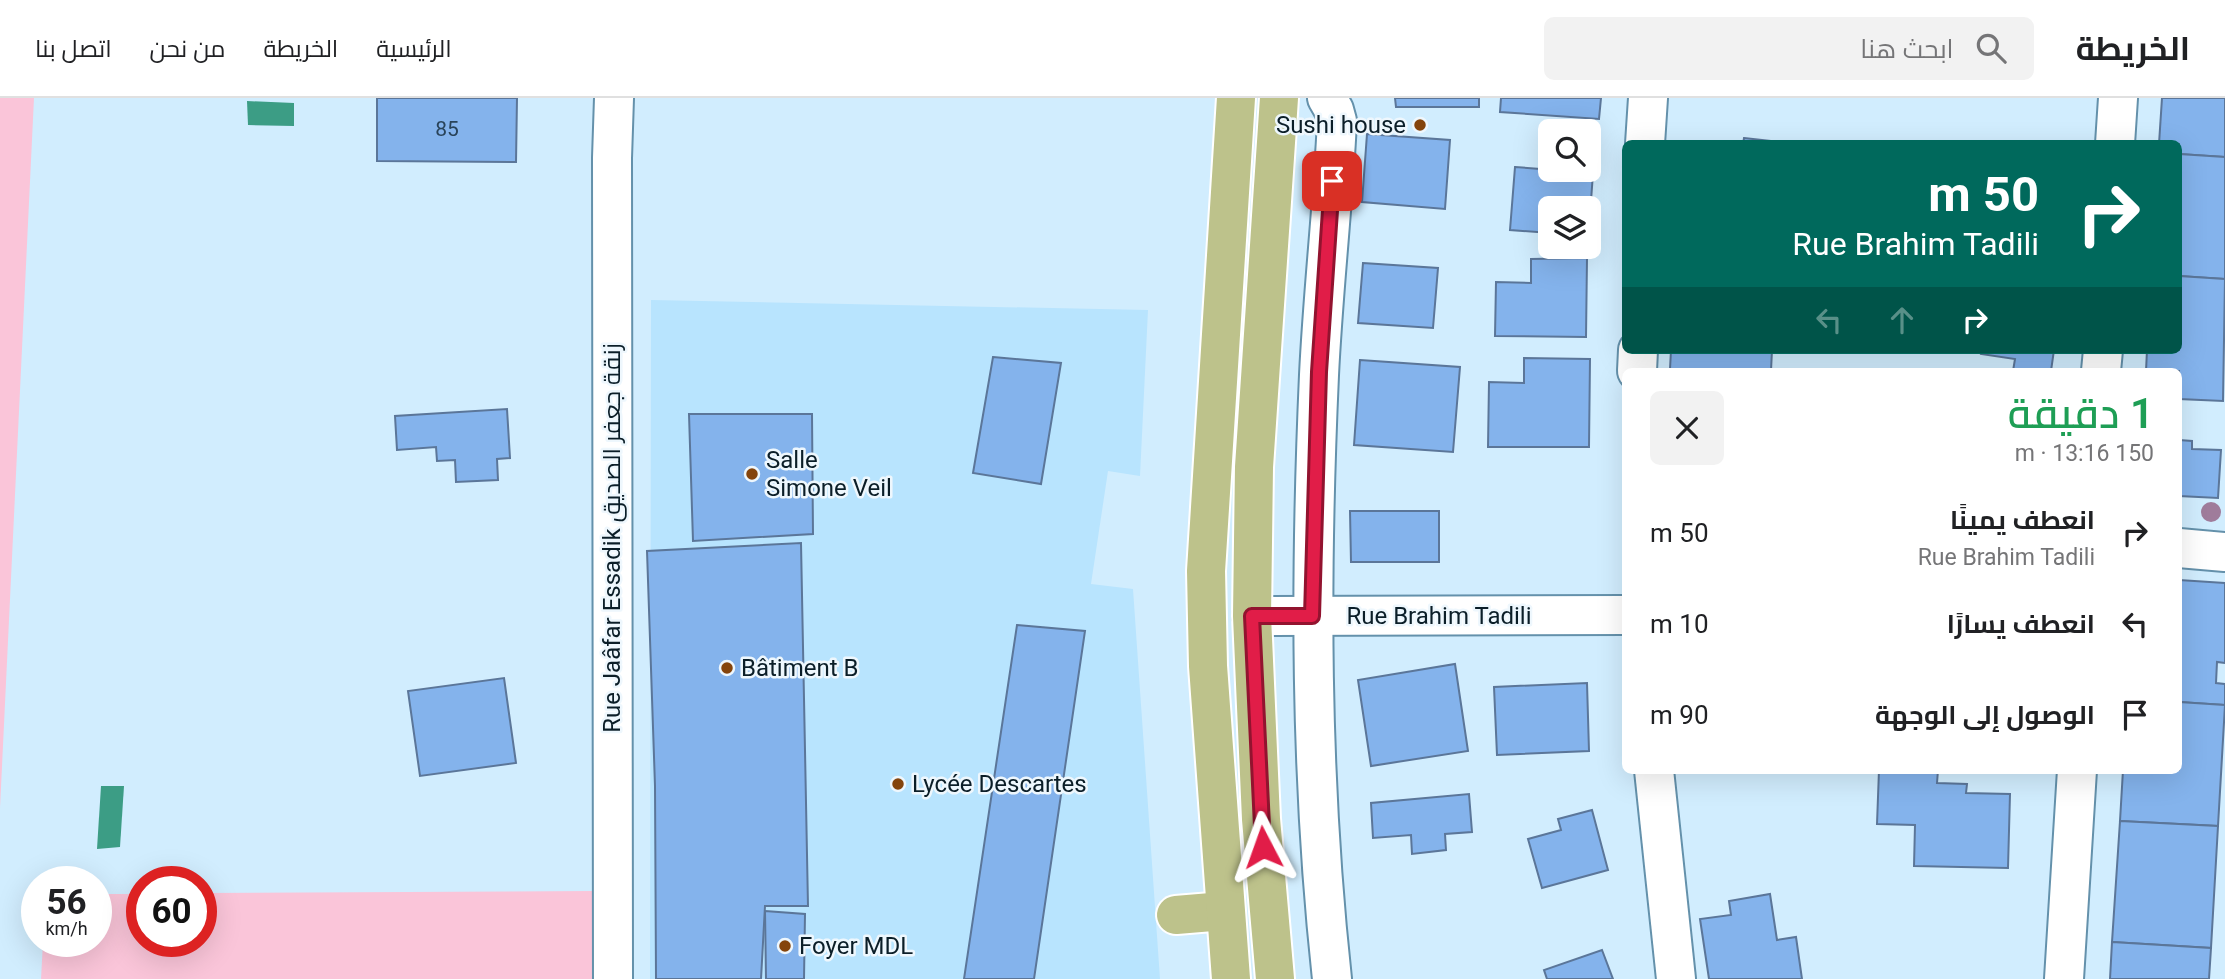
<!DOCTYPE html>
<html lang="ar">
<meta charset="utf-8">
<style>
:root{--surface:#fff;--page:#f2f2f2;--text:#202124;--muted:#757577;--line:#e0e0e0}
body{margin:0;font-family:Roboto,Cairo,sans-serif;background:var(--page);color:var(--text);direction:rtl;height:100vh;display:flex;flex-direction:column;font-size:26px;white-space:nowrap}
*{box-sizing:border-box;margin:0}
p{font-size:23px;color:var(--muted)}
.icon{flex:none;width:38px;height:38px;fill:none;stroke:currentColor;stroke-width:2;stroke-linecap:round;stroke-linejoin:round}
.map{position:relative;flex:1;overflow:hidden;direction:ltr}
.drawer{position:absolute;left:1622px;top:270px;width:560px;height:406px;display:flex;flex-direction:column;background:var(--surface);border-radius:10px;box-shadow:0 7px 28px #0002;direction:rtl}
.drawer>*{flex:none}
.banner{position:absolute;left:1622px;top:42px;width:560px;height:214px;border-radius:10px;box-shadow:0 7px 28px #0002;direction:rtl;background:#00695c;color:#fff;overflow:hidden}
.buttons{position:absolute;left:1538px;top:21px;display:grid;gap:14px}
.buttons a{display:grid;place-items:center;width:63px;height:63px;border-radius:10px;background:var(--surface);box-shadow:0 7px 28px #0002;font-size:35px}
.speed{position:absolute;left:21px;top:768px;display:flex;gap:14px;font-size:35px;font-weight:700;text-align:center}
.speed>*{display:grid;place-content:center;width:91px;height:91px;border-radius:50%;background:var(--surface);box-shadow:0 7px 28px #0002;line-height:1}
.speed small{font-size:18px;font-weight:400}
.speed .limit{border:10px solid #d22;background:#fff;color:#111}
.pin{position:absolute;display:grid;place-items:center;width:60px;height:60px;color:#fff;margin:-30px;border-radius:14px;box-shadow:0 4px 10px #0006}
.me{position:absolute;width:77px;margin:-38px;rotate:356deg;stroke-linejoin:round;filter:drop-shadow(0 0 5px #0008)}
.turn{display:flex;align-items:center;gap:24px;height:147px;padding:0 28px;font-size:32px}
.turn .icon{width:91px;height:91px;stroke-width:2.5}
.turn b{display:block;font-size:49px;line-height:60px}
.lanes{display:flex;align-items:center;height:66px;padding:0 28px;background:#0003;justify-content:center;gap:35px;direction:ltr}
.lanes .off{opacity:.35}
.round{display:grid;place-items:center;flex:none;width:74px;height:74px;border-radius:10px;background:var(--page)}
.summary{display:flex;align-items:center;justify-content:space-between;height:119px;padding:0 28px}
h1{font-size:42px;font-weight:600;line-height:52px;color:#1e9e55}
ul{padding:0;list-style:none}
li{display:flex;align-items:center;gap:21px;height:91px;padding:0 28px}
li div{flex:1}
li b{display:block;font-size:26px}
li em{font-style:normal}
header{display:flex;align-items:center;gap:42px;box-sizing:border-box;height:98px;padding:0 35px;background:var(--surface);border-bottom:2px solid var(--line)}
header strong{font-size:33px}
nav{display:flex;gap:38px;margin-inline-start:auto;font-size:24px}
.search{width:490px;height:63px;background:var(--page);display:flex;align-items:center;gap:18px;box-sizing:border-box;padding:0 24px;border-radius:10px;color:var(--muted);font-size:26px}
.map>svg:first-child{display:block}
</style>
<header>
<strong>الخريطة</strong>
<div class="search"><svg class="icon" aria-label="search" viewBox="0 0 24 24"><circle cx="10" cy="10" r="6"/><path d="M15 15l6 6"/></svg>ابحث هنا</div>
<nav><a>الرئيسية</a><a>الخريطة</a><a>من نحن</a><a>اتصل بنا</a></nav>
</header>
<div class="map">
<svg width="2225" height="881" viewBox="0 0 2225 881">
<rect width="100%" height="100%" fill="#d1edfe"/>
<path fill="#b8e4fe" d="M651,202L1148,212L1140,378L1108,373L1091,486L1133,491L1160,881H650Z"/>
<g fill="#fac5d9">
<path d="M0,0H34L0,710Z"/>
<path d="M595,793L593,881H41L43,844H96V796H142V844H201V795Z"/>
</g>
<g fill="#3c9d85">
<path d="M247,3L294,5V28L248,27Z"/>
<path d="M101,688H124L120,749L97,751Z"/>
</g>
<g fill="#84b3ec" stroke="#5b7699" stroke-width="2">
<path d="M377,0H517L516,64L377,63Z"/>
<path d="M1395,0H1479V9H1396Z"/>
<path d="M1501,0H1601L1599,21L1500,14Z"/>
<path d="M2162,0H2225V59L2179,56V46H2159Z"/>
<path d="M1367,36L1450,42L1445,111L1362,104Z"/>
<path d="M1744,40L1790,45V46H1743Z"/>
<path d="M2179,56L2225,59V181L2179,178Z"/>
<path d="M1515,69L1593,75L1589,131V110H1550V135L1510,132Z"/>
<path d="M1587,160L1586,239L1495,238L1496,184L1531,185V161Z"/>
<path d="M1363,165L1438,170L1433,230L1358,225Z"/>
<path d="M2179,178L2225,181L2223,303L2179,301V273H2146L2147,252H2179Z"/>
<path d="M1671,252H1772L1771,273L1670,271Z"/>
<path d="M1982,252H2054L2051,273H2013L2015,261L1981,256Z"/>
<path d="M993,259L1061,265L1041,386L973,375Z"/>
<path d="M1524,260L1590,261L1589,349H1488L1489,284L1524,285Z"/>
<path d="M1360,262L1460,269L1453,354L1354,347Z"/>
<path d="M507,311L510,360L497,361L498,382L456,384L455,362L437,363L436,349L397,352L395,318Z"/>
<path d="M689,316H812L813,436L693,443Z"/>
<path d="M2179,342L2192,343V351L2221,352L2218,400L2179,398Z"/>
<path d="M1350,413H1439V464H1351Z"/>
<path d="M801,445L808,808H765L761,881H656L655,688L647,453Z"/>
<path d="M2179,482L2225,485V565L2217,564L2216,585L2225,586V607L2179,604Z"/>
<path d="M1017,527L1085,533L1034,881H964Z"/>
<path d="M1455,566L1468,653L1371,668L1358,582Z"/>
<path d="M504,580L516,665L420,678L408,593Z"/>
<path d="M1587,585L1589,653L1497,657L1494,589Z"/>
<path d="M2179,604L2225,607L2218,728L2120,723L2123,672H2179Z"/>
<path d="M1879,672H1938L1937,685L1967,686L1966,695L2010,696L2008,770L1914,768L1915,727L1877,726Z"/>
<path d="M1469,696L1472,734L1445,736L1446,752L1412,756L1411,737L1373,740L1371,705Z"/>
<path d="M1592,712L1608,772L1542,790L1528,741L1561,732L1558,721Z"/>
<path d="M2120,723L2218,728L2211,850L2112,844Z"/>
<path d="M1770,796L1777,842L1796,839L1802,881H1709L1700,821L1731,817L1729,803Z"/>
<path d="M765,813L805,816L804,881H766Z"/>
<path d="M2112,844L2211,850L2209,881H2110Z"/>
<path d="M1602,852L1613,881H1547L1544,872Z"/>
</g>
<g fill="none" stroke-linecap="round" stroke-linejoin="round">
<defs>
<g id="minor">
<path d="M1327,0L1334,12L1337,23C1333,108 1323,193 1319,277C1310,479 1310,680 1332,881"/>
<path d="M1645,46L1648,0"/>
<path d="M2115,46L2118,0"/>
<path d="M1637,273L1638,252"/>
<path d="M2101,273L2103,252"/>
<path d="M2179,450L2225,454"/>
<path d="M1252,518L1626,517"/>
<path d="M1654,672L1676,881"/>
<path d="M613,881L612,60L614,0"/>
<path d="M2064,881L2077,672"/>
</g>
<g id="major">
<path d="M1176,817L1224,813"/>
<path d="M1231,881L1208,568L1206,473L1236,0"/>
<path d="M1275,881L1261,721L1252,518L1254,369L1279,0"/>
</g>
</defs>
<use href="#minor" stroke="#6491ab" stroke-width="42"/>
<use href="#major" stroke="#fff" stroke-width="42"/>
<use href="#minor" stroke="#fff" stroke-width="38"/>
<use href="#major" stroke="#bdc28b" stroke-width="38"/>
</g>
<circle fill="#9f7c9b" cx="2211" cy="414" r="10"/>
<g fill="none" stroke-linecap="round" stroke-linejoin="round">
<defs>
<path id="route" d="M1263,749L1252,518H1312L1319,274L1332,83"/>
</defs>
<use href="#route" stroke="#92132f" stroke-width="18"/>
<use href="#route" stroke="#e11d48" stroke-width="12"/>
</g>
<g fill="#84440c" stroke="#eef7fd" stroke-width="2.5">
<circle cx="1420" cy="27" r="7"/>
<circle cx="752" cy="376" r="7"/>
<circle cx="727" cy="570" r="7"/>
<circle cx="898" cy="686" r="7"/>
<circle cx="785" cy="848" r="7"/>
</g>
<g text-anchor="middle" stroke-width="5" stroke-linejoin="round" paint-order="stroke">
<g font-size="21" fill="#294359">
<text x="447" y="38">85</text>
</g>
<g font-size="24" fill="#0b1e28" stroke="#eef7fd" text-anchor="start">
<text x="1406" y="35" text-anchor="end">Sushi house</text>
<text x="766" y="370">Salle<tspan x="766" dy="28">Simone Veil</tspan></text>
<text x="741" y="578">Bâtiment B</text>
<text x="912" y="694">Lycée Descartes</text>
<text x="799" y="856">Foyer MDL</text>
</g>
<g font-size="24" fill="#0b1e28" stroke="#eef7fd">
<text transform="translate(612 440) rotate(-90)" y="8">Rue Jaâfar Essadik زنقة جعفر الصديق</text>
<text x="1439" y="526">Rue Brahim Tadili</text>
</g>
</g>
</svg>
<div class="buttons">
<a><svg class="icon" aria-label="search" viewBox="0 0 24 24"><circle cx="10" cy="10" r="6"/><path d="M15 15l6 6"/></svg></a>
<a><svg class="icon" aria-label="layers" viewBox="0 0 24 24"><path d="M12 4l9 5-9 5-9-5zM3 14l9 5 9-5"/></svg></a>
</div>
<div class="speed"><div>56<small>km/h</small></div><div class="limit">60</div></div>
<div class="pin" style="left:1332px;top:83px;background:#d93025"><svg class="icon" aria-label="arrive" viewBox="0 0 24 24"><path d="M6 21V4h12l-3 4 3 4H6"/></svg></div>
<svg class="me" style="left:1263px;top:749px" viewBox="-20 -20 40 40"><path d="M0-17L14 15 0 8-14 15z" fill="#e11d48" stroke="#fff" stroke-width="4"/></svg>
<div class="banner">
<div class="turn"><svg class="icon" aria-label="right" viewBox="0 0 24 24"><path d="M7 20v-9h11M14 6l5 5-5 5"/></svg><div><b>50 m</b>Rue Brahim Tadili</div></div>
<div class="lanes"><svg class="icon off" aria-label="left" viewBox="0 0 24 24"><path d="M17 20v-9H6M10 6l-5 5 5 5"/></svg><svg class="icon off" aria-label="ahead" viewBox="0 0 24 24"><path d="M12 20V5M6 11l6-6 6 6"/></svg><svg class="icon" aria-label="right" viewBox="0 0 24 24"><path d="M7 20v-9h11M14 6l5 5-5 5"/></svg></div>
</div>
<section class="drawer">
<div class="summary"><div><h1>1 دقيقة</h1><p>150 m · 13:16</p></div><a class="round"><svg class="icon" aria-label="close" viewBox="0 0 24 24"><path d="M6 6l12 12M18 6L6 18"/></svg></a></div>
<ul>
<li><svg class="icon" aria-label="right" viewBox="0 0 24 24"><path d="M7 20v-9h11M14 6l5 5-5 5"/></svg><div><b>انعطف يمينًا</b><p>Rue Brahim Tadili</p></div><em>50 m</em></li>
<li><svg class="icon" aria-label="left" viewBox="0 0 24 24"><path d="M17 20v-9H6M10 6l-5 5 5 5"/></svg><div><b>انعطف يسارًا</b></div><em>10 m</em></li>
<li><svg class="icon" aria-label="arrive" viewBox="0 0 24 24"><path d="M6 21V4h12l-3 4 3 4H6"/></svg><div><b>الوصول إلى الوجهة</b></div><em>90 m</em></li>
</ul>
</section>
</div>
